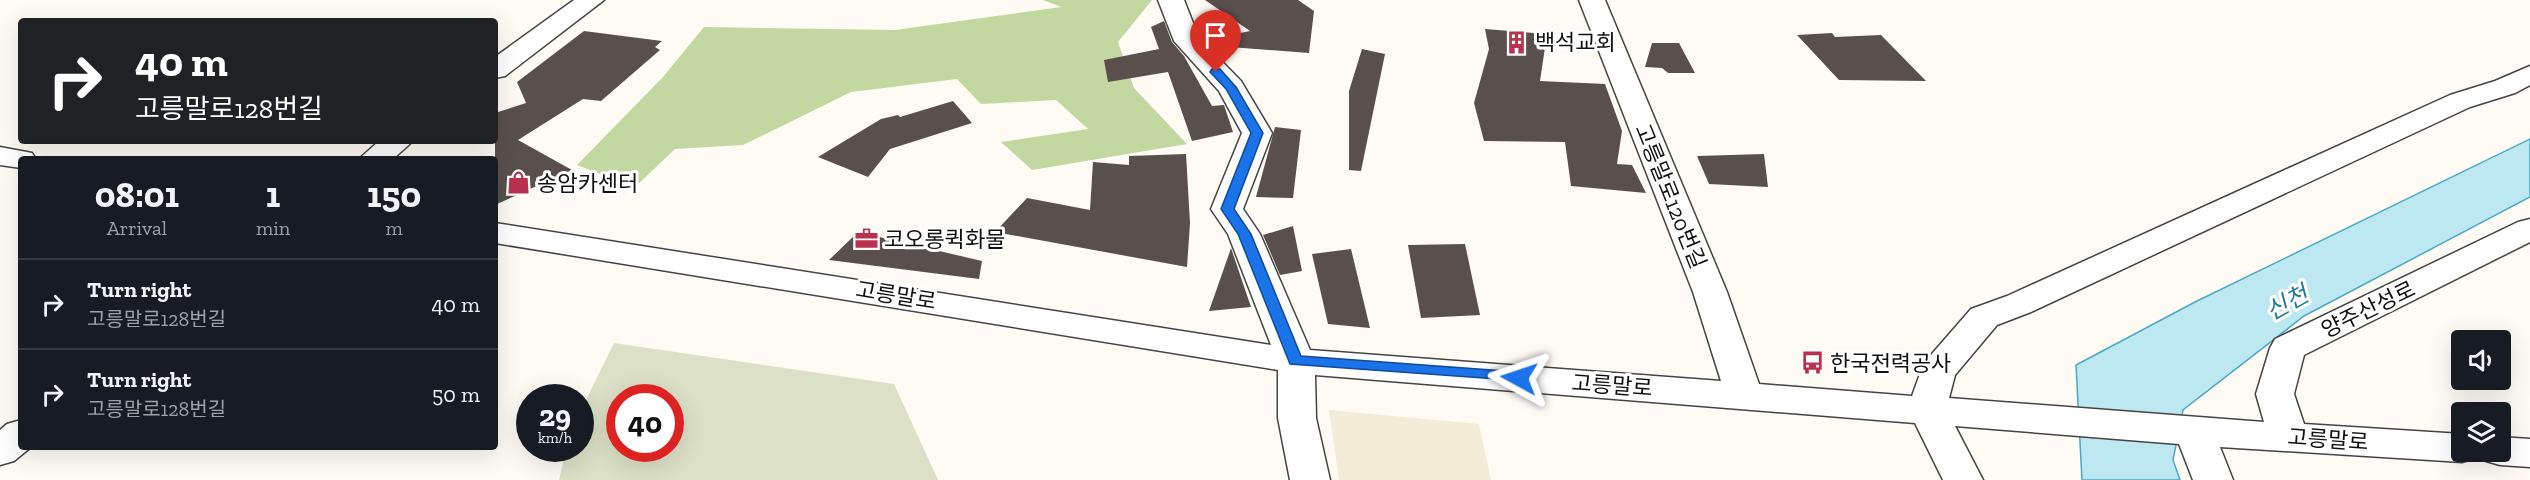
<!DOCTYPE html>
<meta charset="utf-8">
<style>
:root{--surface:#171b24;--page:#242831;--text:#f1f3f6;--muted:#9ea1a6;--line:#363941}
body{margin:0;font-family:"Zilla Slab","Noto Sans KR",serif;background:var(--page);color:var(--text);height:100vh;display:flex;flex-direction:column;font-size:22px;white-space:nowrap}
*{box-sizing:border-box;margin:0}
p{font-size:20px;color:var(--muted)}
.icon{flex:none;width:33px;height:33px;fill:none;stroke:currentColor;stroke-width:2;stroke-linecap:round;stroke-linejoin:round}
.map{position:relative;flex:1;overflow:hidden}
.sheet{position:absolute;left:18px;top:156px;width:480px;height:294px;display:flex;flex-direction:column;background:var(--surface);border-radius:6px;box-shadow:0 6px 24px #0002}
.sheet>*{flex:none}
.top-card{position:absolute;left:18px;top:18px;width:480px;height:126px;border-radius:6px;box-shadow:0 6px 24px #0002;background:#202124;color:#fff;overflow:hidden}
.fabs{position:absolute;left:2451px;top:330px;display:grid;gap:12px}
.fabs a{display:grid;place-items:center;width:60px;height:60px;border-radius:6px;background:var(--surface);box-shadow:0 6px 24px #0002;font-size:30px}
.speed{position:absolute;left:516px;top:384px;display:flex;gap:12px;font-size:30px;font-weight:700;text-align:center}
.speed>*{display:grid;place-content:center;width:78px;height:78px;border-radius:50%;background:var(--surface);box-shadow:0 6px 24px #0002;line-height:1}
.speed small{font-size:15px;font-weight:400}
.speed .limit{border:9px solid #d22;background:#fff;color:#111}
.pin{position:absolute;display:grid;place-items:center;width:51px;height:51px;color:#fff;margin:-62px -26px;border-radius:50% 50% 50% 0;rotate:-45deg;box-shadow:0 0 6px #0007}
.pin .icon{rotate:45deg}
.me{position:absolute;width:66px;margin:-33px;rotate:275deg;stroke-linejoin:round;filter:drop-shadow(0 0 4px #0008)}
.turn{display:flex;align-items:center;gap:21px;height:126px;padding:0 18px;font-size:27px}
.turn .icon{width:78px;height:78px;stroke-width:2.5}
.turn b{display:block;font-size:42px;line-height:51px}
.eta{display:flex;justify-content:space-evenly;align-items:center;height:102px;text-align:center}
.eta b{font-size:36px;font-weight:700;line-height:42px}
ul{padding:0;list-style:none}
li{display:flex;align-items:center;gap:18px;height:90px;padding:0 18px;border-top:2px solid var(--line)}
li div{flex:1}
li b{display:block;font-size:22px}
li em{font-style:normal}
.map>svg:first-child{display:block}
</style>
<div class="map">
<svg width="2530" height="480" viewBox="0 0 2530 480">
<rect width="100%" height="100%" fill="#fefbf5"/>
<path fill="#f3ecd6" d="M1329,410L1479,424L1491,480H1339Z"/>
<path fill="#c3d7a0" d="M1043,0H1152L1118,42L1134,88L1187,144L1032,170L1001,142L1088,129L1056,100L981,104L957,79L851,92L743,145L675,149L635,187L577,165L663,77L704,27L895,30L1061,7Z"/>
<path fill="#dce0c6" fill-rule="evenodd" d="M614,343L894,384L938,480H559L566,449L580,448L581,410ZM620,398H670V448H620Z"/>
<path fill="#bde8f2" stroke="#49a9c4" stroke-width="1.5" d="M2530,139V197L2304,316L2183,410L2173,460L2180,480H2082L2076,365L2195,302Z"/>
<g fill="#59504e">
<path d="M1205,0H1298L1314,11L1309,53L1217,46L1216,38L1250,31Z"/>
<path d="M1164,21L1172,42L1184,56L1212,106L1224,105L1233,132L1192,141L1168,72L1108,82L1104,60L1159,49L1151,27Z"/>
<path d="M1485,29L1547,34L1540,81L1605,84L1622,131L1617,164L1632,165L1646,193L1571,186L1565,142L1484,141L1474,103L1489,49Z"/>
<path d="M584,31L662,41L655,47L660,50L601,101L583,99L518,140L572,170L495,205V113L526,103L517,82Z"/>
<path d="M1832,33L1835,37L1881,35L1926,81L1839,80L1797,35Z"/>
<path d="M1652,43H1679L1695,73H1668L1662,68L1645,67Z"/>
<path d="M1362,49L1385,54L1361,171L1349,170V91Z"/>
<path d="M953,101L972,123L890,149L868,177L818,157L881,119L898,115L900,117Z"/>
<path d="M1275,127L1301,130L1293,198L1256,197Z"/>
<path d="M1186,154L1190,223L1187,267L995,232L1027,198L1090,210L1093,162L1129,165V156Z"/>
<path d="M1764,154L1768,187L1709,184L1697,156Z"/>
<path d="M1293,226L1302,271L1280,275L1263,235Z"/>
<path d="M858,232L982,261L979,279L829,260Z"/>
<path d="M1465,244L1480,315L1421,318L1408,245Z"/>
<path d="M1231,248L1251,307L1209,311L1229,254Z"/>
<path d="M1351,249L1370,328L1328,324L1312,254Z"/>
</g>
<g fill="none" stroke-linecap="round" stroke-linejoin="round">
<defs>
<g id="minor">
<path d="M574,0H604L505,76L495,78V57Z"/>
<path d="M1158,0H1184L1199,38L1241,81L1272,133L1243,209L1260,234L1310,350L1721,381L1693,292L1579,0H1605L1727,292L1759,384L1912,396L1924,363L1971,309L2007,296L2450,95L2495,81L2530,66V85L2515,93L2470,107L2031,312L1997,325L1955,375L1949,398L2264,422L2256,394L2270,348L2275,339L2518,222L2530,219V242L2304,355L2294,394L2304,424L2462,434V452H2480L2476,458L2462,462L2220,447L2233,480H2193L2179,444L1955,426L1983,480H1943L1915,423L1315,375L1316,418L1330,480H1290L1278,418V370L495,243V223L1271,345L1228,234L1211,209L1242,133L1219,91L1174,41Z"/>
<path d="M379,141H413L393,159H359Z"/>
<path d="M0,147L32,153L36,159H21V168L0,165Z"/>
<path d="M21,420V447H31L14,461L0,465V430L7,424Z"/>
<path d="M2500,437L2530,439V467L2500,465L2486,461L2480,452H2500Z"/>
</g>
</defs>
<use href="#minor" stroke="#444" stroke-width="3"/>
<use href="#minor" fill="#fff" fill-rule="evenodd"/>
</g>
<path fill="#1a73e8" stroke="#114b97" stroke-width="1.5" d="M1212,69H1220L1236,87L1263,133L1234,209L1251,234L1301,356L1519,372L1525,374L1527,378L1525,381L1290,364L1238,234L1221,209L1251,133L1226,89L1210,72Z"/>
<defs>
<symbol id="building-bare" viewBox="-9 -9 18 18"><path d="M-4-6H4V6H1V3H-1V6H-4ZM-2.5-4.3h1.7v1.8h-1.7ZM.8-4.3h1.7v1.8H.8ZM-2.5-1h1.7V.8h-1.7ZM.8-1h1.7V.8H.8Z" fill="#b83250" stroke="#fff" stroke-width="2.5" paint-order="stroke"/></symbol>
<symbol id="shop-bare" viewBox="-9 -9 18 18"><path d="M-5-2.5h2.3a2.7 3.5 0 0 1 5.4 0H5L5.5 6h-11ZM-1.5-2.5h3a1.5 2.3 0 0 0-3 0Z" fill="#b83250" stroke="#fff" stroke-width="2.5" paint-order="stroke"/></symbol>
<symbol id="office-bare" viewBox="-9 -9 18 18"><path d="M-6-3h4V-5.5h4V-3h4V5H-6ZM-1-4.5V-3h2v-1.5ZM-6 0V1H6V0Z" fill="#b83250" stroke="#fff" stroke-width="2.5" paint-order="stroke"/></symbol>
<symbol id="bus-bare" viewBox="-9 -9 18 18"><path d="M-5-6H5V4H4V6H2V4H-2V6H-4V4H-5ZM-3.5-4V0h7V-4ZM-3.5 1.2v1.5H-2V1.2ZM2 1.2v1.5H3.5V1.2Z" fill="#b83250" stroke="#fff" stroke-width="2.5" paint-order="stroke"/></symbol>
</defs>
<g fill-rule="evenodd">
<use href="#building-bare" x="1500" y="26" width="33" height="33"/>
<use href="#shop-bare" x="502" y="166" width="33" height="33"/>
<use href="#office-bare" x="850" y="222" width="33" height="33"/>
<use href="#bus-bare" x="1796" y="346" width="33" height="33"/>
</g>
<g text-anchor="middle" stroke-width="6" stroke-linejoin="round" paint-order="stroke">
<g font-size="22" fill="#111" stroke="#fff" text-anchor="start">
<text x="1535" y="50">백석교회</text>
<text x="537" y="191">송암카센터</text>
<text x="884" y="247">코오롱퀵화물</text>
<text x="1830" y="371">한국전력공사</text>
</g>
<g font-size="22" fill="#111" stroke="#fff">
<text transform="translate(1671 196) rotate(68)" y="8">고릉말로120번길</text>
<text transform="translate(896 295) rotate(9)" y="8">고릉말로</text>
<text transform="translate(2368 309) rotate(-26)" y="8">양주산성로</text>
<text transform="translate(1612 385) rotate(4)" y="8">고릉말로</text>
<text transform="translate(2328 439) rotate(4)" y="8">고릉말로</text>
</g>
<g font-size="24" font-style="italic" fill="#227b9b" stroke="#fff">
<text transform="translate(2287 303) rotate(-29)" y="8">신천</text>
</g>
</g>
</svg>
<div class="fabs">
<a><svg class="icon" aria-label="sound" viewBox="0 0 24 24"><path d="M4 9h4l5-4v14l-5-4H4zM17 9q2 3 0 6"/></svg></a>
<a><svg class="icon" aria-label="layers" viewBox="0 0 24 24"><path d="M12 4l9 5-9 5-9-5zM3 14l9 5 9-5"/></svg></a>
</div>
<div class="speed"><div>29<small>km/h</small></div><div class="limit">40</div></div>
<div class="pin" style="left:1216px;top:72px;background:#d93025"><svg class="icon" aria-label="arrive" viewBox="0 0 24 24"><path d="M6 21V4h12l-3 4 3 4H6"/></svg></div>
<svg class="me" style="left:1519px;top:378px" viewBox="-20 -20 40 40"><path d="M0-17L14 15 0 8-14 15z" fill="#1a73e8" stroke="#fff" stroke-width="4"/></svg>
<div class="top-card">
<div class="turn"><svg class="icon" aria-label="right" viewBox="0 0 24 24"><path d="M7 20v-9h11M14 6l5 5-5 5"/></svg><div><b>40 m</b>고릉말로128번길</div></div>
</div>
<section class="sheet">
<div class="eta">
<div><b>08:01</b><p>Arrival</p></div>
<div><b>1</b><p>min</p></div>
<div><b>150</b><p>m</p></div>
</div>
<ul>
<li><svg class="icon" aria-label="right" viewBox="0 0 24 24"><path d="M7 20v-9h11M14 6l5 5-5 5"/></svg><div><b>Turn right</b><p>고릉말로128번길</p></div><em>40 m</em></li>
<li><svg class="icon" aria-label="right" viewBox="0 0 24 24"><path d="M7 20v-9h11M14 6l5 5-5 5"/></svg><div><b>Turn right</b><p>고릉말로128번길</p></div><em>50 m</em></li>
</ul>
</section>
</div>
